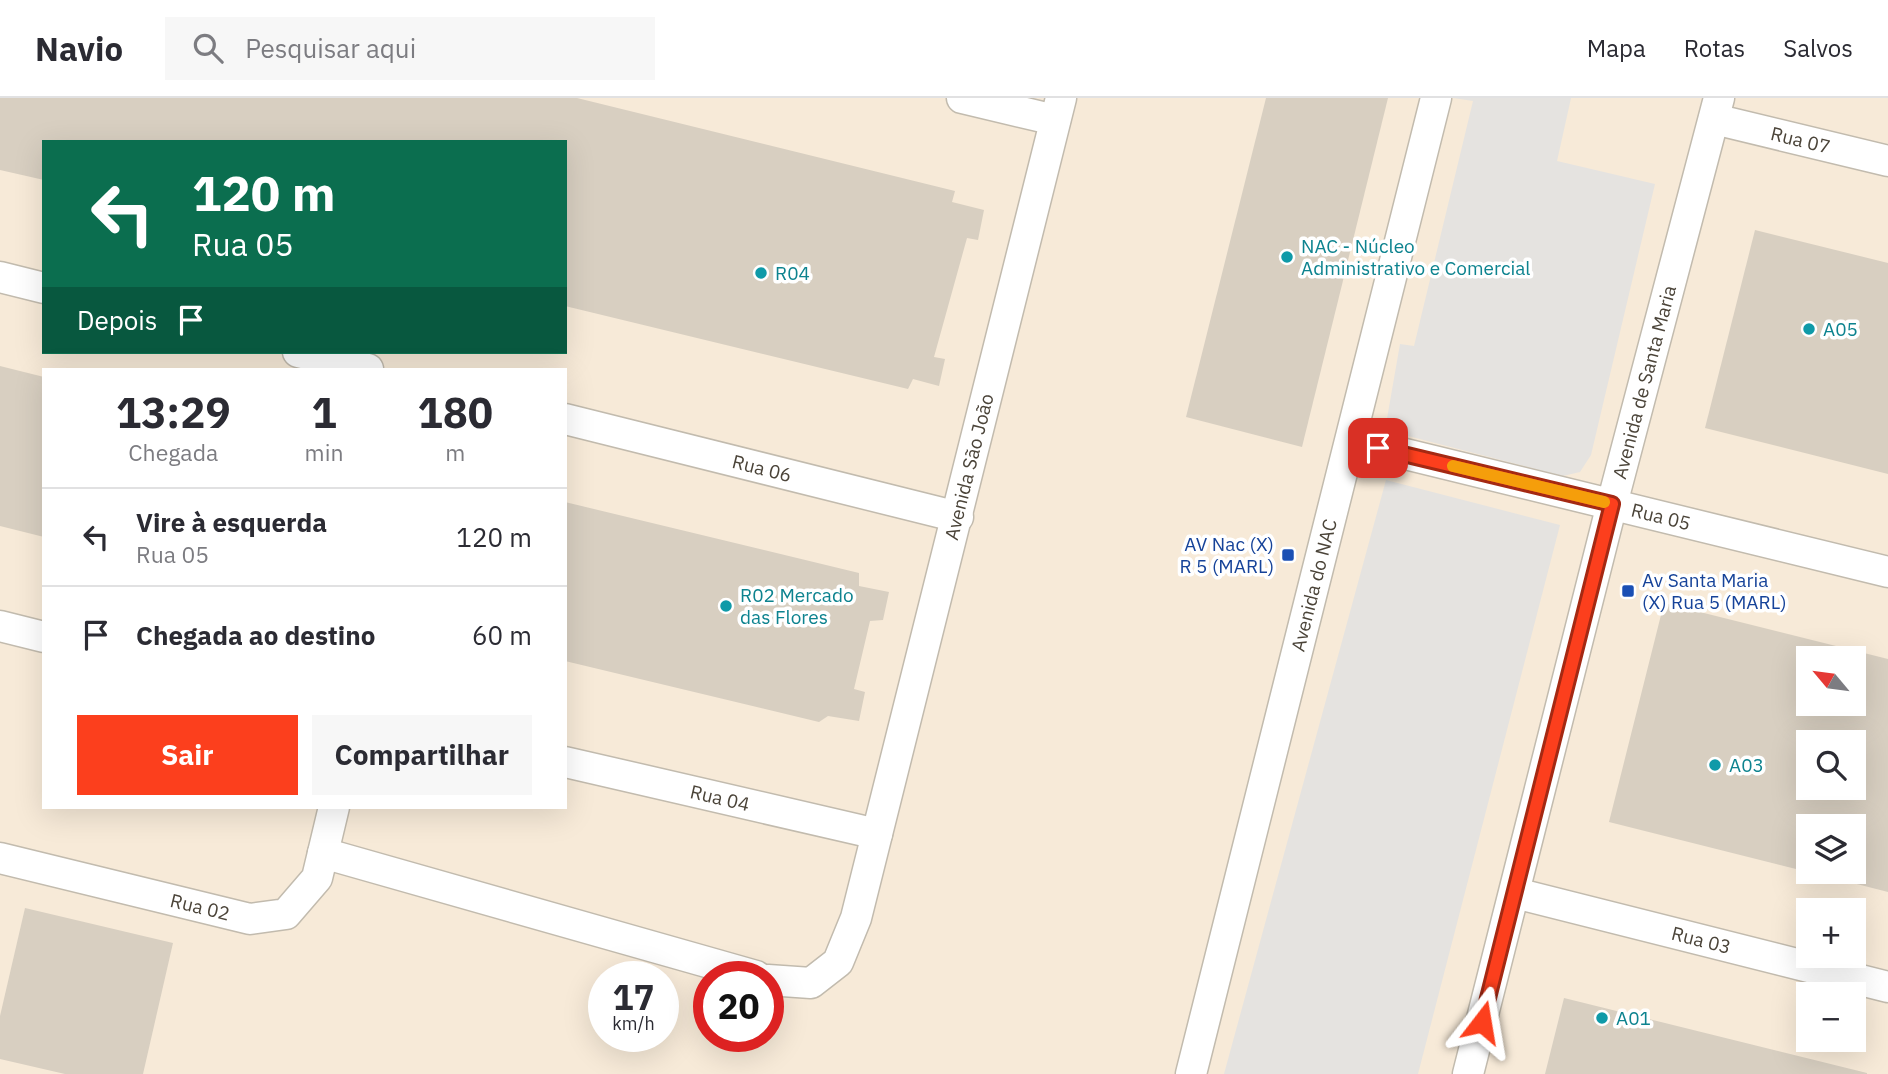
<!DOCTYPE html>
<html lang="pt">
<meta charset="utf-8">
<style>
:root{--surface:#fff;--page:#f7f7f7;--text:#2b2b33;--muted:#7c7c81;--line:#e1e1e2;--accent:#fc3f1d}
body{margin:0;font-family:"IBM Plex Sans",sans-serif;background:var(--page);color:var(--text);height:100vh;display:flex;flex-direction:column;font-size:26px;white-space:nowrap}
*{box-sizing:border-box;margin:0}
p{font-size:23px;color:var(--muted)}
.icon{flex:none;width:38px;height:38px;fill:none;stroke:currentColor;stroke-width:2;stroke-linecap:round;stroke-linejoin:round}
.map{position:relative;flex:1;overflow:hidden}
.panel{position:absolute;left:42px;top:270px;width:525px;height:441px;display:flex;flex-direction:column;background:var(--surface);border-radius:0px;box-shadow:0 7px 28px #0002}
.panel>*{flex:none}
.hud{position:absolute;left:42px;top:42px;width:525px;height:214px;border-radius:0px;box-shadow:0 7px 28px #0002;background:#0b6e4f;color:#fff;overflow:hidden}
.needle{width:46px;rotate:299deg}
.fabs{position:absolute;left:1796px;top:548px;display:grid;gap:14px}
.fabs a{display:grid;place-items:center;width:70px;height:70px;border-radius:0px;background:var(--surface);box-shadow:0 7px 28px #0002;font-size:35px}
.speed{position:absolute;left:588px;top:863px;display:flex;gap:14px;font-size:35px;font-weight:700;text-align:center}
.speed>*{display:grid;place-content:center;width:91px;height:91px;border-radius:50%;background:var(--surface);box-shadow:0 7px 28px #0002;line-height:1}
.speed small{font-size:18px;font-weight:400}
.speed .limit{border:10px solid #d22;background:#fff;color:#111}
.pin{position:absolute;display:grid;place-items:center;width:60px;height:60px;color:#fff;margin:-30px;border-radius:14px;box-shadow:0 4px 10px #0006}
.me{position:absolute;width:77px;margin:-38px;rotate:14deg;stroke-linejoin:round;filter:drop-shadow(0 0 5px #0008)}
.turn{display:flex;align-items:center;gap:24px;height:147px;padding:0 35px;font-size:32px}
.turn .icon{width:91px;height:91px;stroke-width:2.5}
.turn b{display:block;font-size:49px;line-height:60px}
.then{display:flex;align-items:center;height:66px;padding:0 35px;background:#0003;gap:14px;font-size:26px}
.eta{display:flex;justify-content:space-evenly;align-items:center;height:119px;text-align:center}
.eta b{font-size:42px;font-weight:700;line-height:49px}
.action{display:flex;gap:14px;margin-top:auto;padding:14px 35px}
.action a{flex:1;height:80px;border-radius:0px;background:var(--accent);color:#fff;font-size:28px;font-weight:700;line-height:80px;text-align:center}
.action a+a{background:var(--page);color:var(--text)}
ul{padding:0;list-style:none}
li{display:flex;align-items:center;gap:21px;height:98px;padding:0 35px;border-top:2px solid var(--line)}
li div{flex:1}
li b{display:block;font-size:26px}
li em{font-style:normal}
header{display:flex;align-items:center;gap:42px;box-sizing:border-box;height:98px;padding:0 35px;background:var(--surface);border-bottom:2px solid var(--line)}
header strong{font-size:33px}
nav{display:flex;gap:38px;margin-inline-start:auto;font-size:24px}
.search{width:490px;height:63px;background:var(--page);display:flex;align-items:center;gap:18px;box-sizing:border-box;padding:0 24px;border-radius:0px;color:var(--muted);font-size:26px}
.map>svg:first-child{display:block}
</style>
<header>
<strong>Navio</strong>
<div class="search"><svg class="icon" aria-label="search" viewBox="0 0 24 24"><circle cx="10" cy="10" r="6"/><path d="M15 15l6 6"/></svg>Pesquisar aqui</div>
<nav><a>Mapa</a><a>Rotas</a><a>Salvos</a></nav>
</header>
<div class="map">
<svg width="1888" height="976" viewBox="0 0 1888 976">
<rect width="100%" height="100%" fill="#f6f3ec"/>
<path fill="#f7ead8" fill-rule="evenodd" d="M0,0H1888V976H0ZM44,44H565V254H44ZM44,271H565V709H44ZM1808,560H1853V606H1808ZM1808,644H1853V690H1808ZM1808,728H1853V774H1808ZM1808,812H1853V858H1808ZM604,878H663V938H604ZM709,878H768V938H709ZM1808,896H1853V942H1808Z"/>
<g fill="#e5e3e0">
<path d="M1453,0H1571L1557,63L1655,86L1591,357L1580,374L1563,378L1385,332L1400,246L1414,248L1473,3Z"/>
<path d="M1386,382L1560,427L1418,976H1224Z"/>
</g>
<g fill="#d8cfc1" fill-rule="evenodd">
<path d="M0,0H577L955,93L952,104L984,112L978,142L967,140L934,259L945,261L939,288L913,281L908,291L565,208V44H44V82L0,72Z"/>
<path d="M1266,0H1388L1302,349L1186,319Z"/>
<path d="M1755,132L1888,165V376L1705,330Z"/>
<path d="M0,268L44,279V439L0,428Z"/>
<path d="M565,404L859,475V488L889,494L883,522L870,523L854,591L865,594L859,623L828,618L819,624L565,563Z"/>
<path d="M1664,505L1888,561V794L1810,774H1853V728H1808V774L1609,724ZM1808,560H1853V606H1808ZM1808,644H1853V690H1808Z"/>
<path d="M25,810L173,845L143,976H65L0,961V918Z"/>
<path d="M1564,900L1867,975V976H1545Z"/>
</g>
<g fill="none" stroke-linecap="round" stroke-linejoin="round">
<defs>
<g id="minor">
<path d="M962,0L1055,22"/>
<path id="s1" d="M1714,21L1888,63"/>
<path d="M0,179L44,190"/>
<path d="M298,254L368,271"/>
<path id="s2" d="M565,321L958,419"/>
<path id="s3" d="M1352,343L1888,474"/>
<path d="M0,528L44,539"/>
<path id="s4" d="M565,664L877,736"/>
<path d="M323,755L756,878"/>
<path id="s5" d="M0,760L250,821L286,816L317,780L334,709"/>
<path id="s6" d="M1515,795L1888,889"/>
<path id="s7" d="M768,882L811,885L838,864L856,820L1061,0"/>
<path id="s8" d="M1191,976L1436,0"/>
<path id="s9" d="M1468,976L1612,406L1719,0"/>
</g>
</defs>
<use href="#minor" stroke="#c2bbae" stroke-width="33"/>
<use href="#minor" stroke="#fff" stroke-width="30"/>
</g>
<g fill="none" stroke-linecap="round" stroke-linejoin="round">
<defs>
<path id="route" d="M1378,350L1612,406L1482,924"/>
</defs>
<use href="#route" stroke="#a42913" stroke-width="18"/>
<use href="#route" stroke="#fc3f1d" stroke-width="12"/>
<path stroke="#f59e0b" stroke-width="12" d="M1453,368L1604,404"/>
</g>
<g fill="#0f9aa8" stroke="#fff" stroke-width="2.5">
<circle cx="1287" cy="159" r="7"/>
<circle cx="761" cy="175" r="7"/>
<circle cx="1809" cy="231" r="7"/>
<circle cx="726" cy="508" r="7"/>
<circle cx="1715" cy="667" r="7"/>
<circle cx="1602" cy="920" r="7"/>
</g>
<g fill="#1a4fb4" stroke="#fff" stroke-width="2.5">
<rect x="1281" y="450" width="14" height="14" rx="3.5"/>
<rect x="1621" y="486" width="14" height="14" rx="3.5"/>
</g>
<g text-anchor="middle" stroke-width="7" stroke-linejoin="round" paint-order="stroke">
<g font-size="19" fill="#4b4439" stroke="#fff">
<text dy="7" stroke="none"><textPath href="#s1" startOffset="89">Rua 07</textPath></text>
<text dy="7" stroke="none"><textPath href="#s9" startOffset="714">Avenida de Santa Maria</textPath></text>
<text dy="7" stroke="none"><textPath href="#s7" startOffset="590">Avenida São João</textPath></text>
<text dy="7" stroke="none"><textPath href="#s2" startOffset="203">Rua 06</textPath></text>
<text dy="7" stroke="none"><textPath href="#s3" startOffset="318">Rua 05</textPath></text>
<text dy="7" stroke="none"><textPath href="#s8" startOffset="504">Avenida do NAC</textPath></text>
<text dy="7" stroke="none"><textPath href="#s4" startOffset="159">Rua 04</textPath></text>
<text dy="7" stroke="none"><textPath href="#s5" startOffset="206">Rua 02</textPath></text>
<text dy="7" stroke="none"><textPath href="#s6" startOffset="192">Rua 03</textPath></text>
</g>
<g font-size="19" fill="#0d838f" stroke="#fff" text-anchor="start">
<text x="1301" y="155">NAC - Núcleo<tspan x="1301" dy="22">Administrativo e Comercial</tspan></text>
<text x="775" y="182">R04</text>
<text x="1823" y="238">A05</text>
<text x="740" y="504">R02 Mercado<tspan x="740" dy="22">das Flores</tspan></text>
<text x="1729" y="674">A03</text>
<text x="1616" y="927">A01</text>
</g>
<g font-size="19" fill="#164399" stroke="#fff" text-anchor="end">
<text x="1274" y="453">AV Nac (X)<tspan x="1274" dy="22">R 5 (MARL)</tspan></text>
<text x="1642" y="489" text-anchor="start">Av Santa Maria<tspan x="1642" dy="22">(X) Rua 5 (MARL)</tspan></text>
</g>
</g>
</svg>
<div class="fabs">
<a><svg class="needle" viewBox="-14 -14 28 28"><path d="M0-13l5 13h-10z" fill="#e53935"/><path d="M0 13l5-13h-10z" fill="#7c7c81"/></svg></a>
<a><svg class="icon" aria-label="search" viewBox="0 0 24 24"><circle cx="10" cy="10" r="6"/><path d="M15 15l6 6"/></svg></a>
<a><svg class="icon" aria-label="layers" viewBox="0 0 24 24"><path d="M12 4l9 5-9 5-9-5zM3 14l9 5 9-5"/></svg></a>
<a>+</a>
<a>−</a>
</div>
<div class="speed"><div>17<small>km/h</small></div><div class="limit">20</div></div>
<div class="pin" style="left:1378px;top:350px;background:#d93025"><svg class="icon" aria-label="arrive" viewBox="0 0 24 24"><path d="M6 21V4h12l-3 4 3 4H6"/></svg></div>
<svg class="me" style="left:1482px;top:924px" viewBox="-20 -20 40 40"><path d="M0-17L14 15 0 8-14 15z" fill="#fc3f1d" stroke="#fff" stroke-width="4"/></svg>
<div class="hud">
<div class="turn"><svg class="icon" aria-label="left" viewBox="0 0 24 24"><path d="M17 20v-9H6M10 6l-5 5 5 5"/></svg><div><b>120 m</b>Rua 05</div></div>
<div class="then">Depois<svg class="icon" aria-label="arrive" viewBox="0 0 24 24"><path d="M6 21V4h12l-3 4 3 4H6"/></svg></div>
</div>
<section class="panel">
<div class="eta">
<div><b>13:29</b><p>Chegada</p></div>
<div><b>1</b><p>min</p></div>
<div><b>180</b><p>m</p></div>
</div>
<ul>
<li><svg class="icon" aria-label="left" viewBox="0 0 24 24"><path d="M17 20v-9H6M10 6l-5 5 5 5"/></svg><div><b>Vire à esquerda</b><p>Rua 05</p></div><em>120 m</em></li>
<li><svg class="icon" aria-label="arrive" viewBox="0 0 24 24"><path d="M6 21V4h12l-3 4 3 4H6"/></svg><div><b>Chegada ao destino</b></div><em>60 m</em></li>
</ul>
<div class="action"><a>Sair</a><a>Compartilhar</a></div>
</section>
</div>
